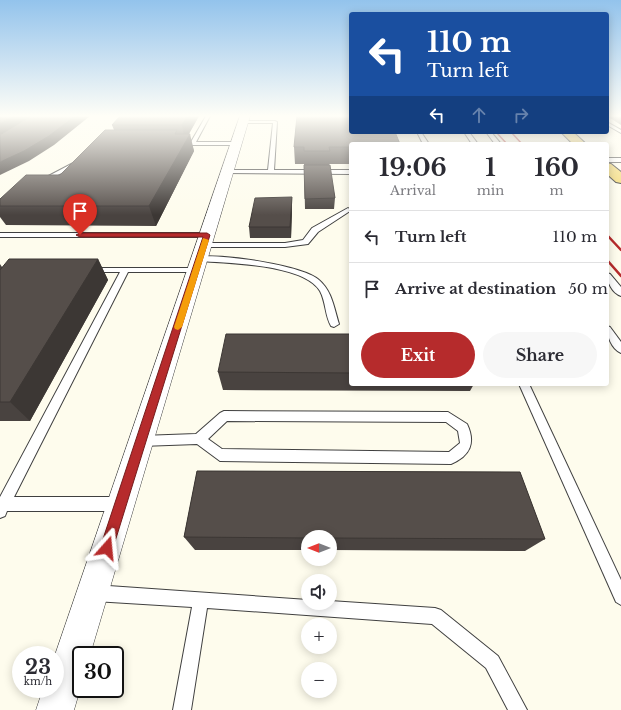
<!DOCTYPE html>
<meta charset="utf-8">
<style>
:root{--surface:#fff;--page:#f7f7f7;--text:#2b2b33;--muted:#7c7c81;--line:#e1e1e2;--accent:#b62b2c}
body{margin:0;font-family:"Libre Baskerville",serif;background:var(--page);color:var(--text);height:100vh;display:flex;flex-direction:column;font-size:15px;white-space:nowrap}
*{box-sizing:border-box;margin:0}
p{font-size:13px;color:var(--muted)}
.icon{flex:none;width:22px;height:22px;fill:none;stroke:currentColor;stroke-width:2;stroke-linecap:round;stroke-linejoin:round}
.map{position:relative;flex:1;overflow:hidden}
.side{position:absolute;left:349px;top:142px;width:260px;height:244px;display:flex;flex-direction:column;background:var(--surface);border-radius:4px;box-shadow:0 2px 10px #0003}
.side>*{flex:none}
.hud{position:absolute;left:349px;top:12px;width:260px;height:122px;border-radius:4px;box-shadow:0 2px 10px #0003;background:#1a4fa0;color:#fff;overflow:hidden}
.needle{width:26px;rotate:270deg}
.buttons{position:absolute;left:301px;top:530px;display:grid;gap:8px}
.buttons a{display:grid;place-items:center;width:36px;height:36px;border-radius:50%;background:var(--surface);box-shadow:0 2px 10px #0003;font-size:20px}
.speed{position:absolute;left:12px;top:646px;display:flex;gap:8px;font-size:20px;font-weight:700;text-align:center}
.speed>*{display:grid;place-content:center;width:52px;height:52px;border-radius:50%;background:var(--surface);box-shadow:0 2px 10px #0003;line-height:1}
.speed small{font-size:10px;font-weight:400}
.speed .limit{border:2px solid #111;border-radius:6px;background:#fff;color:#111}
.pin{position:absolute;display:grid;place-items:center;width:34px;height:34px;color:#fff;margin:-41px -17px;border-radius:50% 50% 50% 0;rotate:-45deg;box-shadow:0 0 4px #0007}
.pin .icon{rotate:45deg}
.me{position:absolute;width:44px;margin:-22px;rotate:18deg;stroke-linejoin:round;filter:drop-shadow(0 0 3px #0008)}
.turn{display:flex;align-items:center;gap:14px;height:84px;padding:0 12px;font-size:18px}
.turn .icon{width:52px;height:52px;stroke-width:2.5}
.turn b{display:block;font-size:28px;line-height:34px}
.lanes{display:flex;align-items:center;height:38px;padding:0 12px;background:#0003;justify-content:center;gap:20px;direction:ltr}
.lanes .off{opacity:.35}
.eta{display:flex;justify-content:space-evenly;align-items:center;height:68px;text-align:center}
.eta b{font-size:24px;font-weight:700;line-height:28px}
.cta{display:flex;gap:8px;margin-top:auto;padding:8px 12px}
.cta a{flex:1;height:46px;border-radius:24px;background:var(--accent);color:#fff;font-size:16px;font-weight:700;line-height:46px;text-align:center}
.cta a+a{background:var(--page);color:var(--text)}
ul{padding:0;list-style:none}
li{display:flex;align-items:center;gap:12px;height:52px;padding:0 12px;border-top:1px solid var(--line)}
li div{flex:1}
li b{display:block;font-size:15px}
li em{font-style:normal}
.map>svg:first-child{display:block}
</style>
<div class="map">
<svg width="621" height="710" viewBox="0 0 621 710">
<rect width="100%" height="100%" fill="#fefced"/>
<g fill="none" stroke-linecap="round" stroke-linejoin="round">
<defs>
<g id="service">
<path d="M206,116H210L196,142H237L239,143V145H178V143L191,142Z"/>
<path d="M241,121H275L277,122L274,170H351V174L226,173L225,172L228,170H268L273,123H243Z"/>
<path d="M607,122L621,130V133L607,125Z"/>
<path d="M417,132H421L429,144H423Z"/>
<path d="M464,132H469L478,144H472Z"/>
<path d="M486,132H491L501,144H495Z"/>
<rect x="607" y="158" width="14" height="4"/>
<path d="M79,160L81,161V163L42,183L37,182Z"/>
<path d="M348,208L351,210L350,211L318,232L308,244L285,247H204L200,245L204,243H285L303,240L312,228Z"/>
<path d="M0,233H207L211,235L207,237H0Z"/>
<path d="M196,257C217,253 303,265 319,280C332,291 334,308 339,324L334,327L331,326C325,316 326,302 320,291C304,264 227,263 199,261L195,259Z"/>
<path d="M87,268H196L200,270L196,272H128L14,497H119L124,499L126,504L124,509L119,511H7L5,516L0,518V497L120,272H87Z"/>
<path d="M607,273L610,274L621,287V296C612,293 607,282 607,273Z"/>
<path d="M607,326L610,327L621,342V353C611,349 607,335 607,326Z"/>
<path d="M519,384H529L621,580V605L616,602Z"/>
<path d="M224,411L448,412L467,424C476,443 470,456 451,464L220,461L197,444L141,446L137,445L135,441L137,437L141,436L196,434L220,413ZM227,421L446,422L458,431L460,443L449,452L222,449L208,439Z"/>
<path d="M94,585L308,600V603H330V601L435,608L441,610L498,656L527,710H508L486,668L432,624L207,608L191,710H173L192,607L94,601L89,598L86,593L89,588Z"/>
</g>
<path id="minor" d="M240,116H250L90,655H81V686L74,710H36L43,689H55V655Z"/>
<g id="primary">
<path d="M561,132H573L586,144H573Z"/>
<path d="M607,163L611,164L621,172V183L616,182L607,174Z"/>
</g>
</defs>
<use href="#service" stroke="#404040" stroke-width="2"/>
<use href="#minor" stroke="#404040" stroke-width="1"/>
<use href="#primary" stroke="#1e1e1e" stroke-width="2"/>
<use href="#service" fill="#fff" fill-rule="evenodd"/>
<use href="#minor" fill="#fff" fill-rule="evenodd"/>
<use href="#primary" fill="#f2d669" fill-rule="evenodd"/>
<g stroke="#b62b2c" stroke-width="1.5">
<path d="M496,132L507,144"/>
<path d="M511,132L522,144"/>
</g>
<g stroke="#b62b2c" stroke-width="2.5">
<path d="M607,235L621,250"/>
<path d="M607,260L621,276"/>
</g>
</g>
<g fill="#494340">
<path d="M199,116L189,134L194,151L156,226L6,225L0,217V199L60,175L114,130L112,125Z"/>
<path d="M607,116H621V125Z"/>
<path d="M351,144V164H329L335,198L334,209H305L304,164H295L294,147Z"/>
<path d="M292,197V208L291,238H250L249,227Z"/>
<path d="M98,259L108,280L30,421H0V264L2,267Z"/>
<path d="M351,334V384H474L470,391L223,390L218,372Z"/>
<path d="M197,471L520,472L545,539L525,551L330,550V537H308V550H195L184,537Z"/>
</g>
<g fill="#3c3734">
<path d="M13,116H33L0,135V123Z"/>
<path d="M75,116H90L54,145L29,161L0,175V162Z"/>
<path d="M187,116H199L185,140L182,125Z"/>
<path d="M190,134L194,151L156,226L149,206Z"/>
<path d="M292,197V208L291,238L290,227Z"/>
<path d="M98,259L108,280L30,421L10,402Z"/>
</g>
<g fill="#554e4a" stroke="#3c3734">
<path d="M0,116H13L0,123Z"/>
<path d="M31,116H75L49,136L24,151L0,162V135Z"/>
<path d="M120,116H187L182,125H112Z"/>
<path d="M297,116H351V132H395L400,144H351V147H329L330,151H304V147H294Z"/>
<path d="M105,130H177L175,134H190L149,206H0V199L26,175H60Z"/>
<path d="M304,165H330L335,198L305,199Z"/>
<path d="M292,197L290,227H249L255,198Z"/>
<path d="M9,259H98L10,402H0V270Z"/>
<path d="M226,334H351V373L218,372Z"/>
<path d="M197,471L520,472L545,539L330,538V537H308V538L184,537Z"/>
</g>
<linearGradient id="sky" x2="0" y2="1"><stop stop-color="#93c3ec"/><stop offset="0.54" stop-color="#fffef7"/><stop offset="1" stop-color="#fffef7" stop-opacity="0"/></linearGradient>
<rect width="621" height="215" fill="url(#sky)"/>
<path fill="#b62b2c" stroke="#761c1d" d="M207,233L210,235L113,548L112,553L107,555L102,553L100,548L203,237H80L76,235L80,233Z"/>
<path fill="#f59e0b" d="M203,238L209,240L182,327L178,330L175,329L174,327Z"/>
</svg>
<div class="buttons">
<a><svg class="needle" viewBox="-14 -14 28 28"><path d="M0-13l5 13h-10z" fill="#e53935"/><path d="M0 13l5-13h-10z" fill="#7c7c81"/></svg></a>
<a><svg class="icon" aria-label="sound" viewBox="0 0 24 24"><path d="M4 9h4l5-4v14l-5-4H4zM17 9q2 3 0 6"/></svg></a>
<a>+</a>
<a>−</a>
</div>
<div class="speed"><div>23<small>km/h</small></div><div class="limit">30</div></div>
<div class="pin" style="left:80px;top:235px;background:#d93025"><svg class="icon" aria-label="arrive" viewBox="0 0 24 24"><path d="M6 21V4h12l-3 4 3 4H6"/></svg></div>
<svg class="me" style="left:107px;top:548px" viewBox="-20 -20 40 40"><path d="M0-17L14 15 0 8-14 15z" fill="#b62b2c" stroke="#fff" stroke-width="4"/></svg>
<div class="hud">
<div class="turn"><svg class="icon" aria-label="left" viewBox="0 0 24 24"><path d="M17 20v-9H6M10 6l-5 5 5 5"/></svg><div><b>110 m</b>Turn left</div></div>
<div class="lanes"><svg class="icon" aria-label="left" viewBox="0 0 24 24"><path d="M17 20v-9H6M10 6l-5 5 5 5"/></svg><svg class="icon off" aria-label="ahead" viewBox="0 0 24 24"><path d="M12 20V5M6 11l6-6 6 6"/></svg><svg class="icon off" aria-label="right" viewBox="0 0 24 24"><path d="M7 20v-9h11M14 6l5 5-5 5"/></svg></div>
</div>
<section class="side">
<div class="eta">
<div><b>19:06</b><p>Arrival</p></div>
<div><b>1</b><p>min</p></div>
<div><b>160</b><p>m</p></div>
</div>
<ul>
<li><svg class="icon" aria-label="left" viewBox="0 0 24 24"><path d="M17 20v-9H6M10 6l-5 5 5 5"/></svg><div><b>Turn left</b></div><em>110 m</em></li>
<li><svg class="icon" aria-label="arrive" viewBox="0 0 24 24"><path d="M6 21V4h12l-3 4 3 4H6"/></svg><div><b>Arrive at destination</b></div><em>50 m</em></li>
</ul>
<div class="cta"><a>Exit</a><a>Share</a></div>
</section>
</div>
